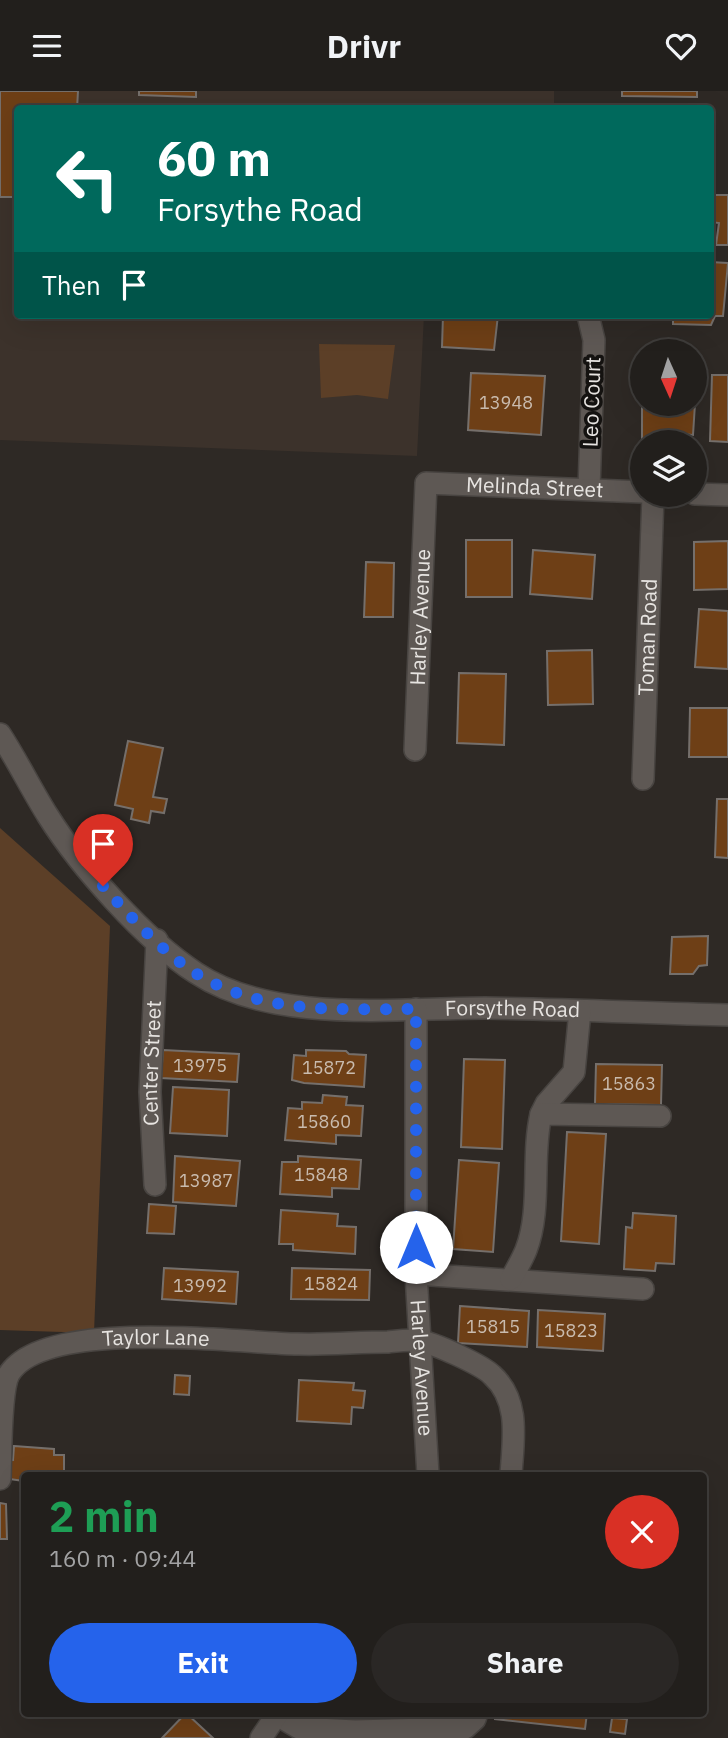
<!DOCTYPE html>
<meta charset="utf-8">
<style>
:root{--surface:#221f1c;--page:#2a2725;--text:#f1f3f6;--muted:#a2a2a3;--line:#3f3d3b;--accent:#2563eb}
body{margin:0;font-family:"IBM Plex Sans",sans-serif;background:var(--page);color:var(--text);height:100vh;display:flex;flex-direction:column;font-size:26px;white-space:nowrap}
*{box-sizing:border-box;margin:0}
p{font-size:23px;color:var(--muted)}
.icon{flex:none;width:38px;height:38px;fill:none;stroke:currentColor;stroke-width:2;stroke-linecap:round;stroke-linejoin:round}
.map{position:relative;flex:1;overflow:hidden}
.drawer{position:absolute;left:21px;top:1381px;width:686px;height:245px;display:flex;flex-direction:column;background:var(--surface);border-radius:7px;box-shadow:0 7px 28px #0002,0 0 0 2px var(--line)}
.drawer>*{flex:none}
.banner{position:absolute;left:14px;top:14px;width:700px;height:214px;border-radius:7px;box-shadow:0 7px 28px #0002,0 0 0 2px var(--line);background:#00695c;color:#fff;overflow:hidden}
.needle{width:46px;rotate:177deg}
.fabs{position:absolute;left:630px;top:248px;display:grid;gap:14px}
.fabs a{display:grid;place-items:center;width:77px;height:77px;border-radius:50%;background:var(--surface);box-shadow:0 7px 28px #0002,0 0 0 2px var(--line);font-size:35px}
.pin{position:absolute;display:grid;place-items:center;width:60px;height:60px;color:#fff;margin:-72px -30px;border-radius:50% 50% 50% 0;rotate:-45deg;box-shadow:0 0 7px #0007}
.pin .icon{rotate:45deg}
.me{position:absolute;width:77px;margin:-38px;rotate:0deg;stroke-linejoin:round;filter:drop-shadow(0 0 5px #0008)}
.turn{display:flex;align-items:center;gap:24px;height:147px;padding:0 28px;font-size:32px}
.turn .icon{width:91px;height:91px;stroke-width:2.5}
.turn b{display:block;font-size:49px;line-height:60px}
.then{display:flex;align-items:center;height:66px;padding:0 28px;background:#0003;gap:14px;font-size:26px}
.round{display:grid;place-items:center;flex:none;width:74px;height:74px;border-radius:37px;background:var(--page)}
.summary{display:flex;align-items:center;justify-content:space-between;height:119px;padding:0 28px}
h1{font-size:42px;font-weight:800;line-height:52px;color:#1e9e55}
.primary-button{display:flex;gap:14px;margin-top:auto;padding:14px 28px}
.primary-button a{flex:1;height:80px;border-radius:42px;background:var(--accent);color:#fff;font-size:28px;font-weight:800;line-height:80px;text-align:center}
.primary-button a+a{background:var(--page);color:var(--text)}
header{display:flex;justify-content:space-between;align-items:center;height:91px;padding:0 28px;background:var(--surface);font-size:32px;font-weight:800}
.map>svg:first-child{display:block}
</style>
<header><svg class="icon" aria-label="menu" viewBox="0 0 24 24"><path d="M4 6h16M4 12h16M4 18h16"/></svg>Drivr<svg class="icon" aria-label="heart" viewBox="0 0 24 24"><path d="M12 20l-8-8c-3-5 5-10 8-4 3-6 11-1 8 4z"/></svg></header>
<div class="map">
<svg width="728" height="1647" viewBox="0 0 728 1647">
<rect width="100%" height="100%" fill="#2e2925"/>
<path fill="#3c322b" d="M0,0H554V18H18V224H424L417,365L0,349Z"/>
<g fill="#5c3f27">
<path d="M319,253L395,254L388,308L357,304L321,307Z"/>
<path d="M0,737L110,835L94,1242L0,1239Z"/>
</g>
<g fill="#6e3f16" stroke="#756f6b" stroke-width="2">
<path d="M0,0H78L77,18H18V106H0Z"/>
<path d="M139,0H196V6L139,4Z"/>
<path d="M622,0H697V6L622,5Z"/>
<path d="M715,104H728V154H716L719,132L711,131Z"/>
<path d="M710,171L728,172L723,225H715L711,234L673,233V224H710Z"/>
<path d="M443,224H498L494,259L442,256Z"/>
<path d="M471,282L545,285L541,344L468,339Z"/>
<path d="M712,284H728V351L710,350Z"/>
<path d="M695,297H696L693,344L672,342L670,350L642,349V298V313H695Z"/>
<rect x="466" y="449" width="46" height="57"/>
<path d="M728,450V498L694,499V451Z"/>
<path d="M533,459L595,464L592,508L530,503Z"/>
<path d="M366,471L394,472L393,526H364Z"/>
<path d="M699,518L728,520V578L695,576Z"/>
<path d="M592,559L593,613L548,614L547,560Z"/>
<path d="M459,582L506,583L504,654L457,652Z"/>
<path d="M690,617H728V666H689Z"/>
<path d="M128,650L163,657L153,706L167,708L164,722L151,720L149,732L131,728L133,718L115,714Z"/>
<path d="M717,708H728V767L715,766Z"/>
<path d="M708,845L707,874L699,875L693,883H670L672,846Z"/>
<path d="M163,959L239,963L237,991L161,987Z"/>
<path d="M306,959L346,960L349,963L366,964L364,996L304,992L292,989L294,964L306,965Z"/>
<path d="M464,968L505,969L502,1058L461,1056Z"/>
<path d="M596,973L662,974L661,1014L595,1013Z"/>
<path d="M173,996L229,999L227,1045L170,1042Z"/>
<path d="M323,1004L347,1006L346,1014L363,1015L361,1045L336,1044V1053L285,1049L288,1017L302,1018V1011L322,1012Z"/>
<path d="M567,1041L606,1043L599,1153L561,1150Z"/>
<path d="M175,1065L240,1070L236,1115L173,1111Z"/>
<path d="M298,1065L361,1069L359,1098L332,1097V1106L280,1103L282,1071H298Z"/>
<path d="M459,1069L499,1072L493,1161L453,1158Z"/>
<path d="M149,1113L176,1115L174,1143L147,1142Z"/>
<path d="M281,1119L338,1123L337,1135L356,1136L355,1163L293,1159V1153H279Z"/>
<path d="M633,1122L676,1125L674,1173L656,1172L655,1180L624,1178L626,1136L632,1137Z"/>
<path d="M164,1177L238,1181L236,1213L162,1208Z"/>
<path d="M292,1177L370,1179L369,1209L291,1208Z"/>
<path d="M460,1215L529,1220L527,1256L458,1252Z"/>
<path d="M538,1219L605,1223L603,1260L537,1256Z"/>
<path d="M175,1284L190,1285L189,1304L174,1303Z"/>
<path d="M299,1289L354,1292L353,1299L365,1300L363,1317L352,1316L351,1333L297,1330Z"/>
<path d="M14,1355L54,1358V1364H64V1384H24V1390L2,1387V1369H13Z"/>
<path d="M0,1412L6,1413L7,1448H0Z"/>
<path d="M186,1622L213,1647H162Z"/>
<path d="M495,1622H587L585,1638L495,1628Z"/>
<path d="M612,1627L627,1628L625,1643L610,1641Z"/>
</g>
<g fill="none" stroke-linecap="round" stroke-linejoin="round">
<defs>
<g id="minor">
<path d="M588,224L594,249L589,398"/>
<path d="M695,403L728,404"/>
<path id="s1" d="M0,643C17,669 31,698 48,725C80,776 145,849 196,882C273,933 396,917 485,917C566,918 647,922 728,924"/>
<path id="s2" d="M415,659L426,392L642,401"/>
<path id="s3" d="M643,688L653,404"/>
<path id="s4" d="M416,918V1183L428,1384"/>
<path d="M541,1023L546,1013L574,981L580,920"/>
<path id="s5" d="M155,1094L150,1001L157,849"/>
<path d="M416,1183L643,1198"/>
<path d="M511,1188C516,1179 522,1169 526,1159C542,1118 531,1066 541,1023L660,1025"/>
<path id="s6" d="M0,1388C1,1365 0,1300 9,1283C45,1226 236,1252 298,1253C328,1254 358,1251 388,1251C398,1250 410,1248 420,1250C434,1252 482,1274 492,1284C521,1310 513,1350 511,1384"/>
<path d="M277,1624L299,1637L355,1640L465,1637L475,1628L477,1622"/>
<path d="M261,1647L278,1622"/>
</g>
</defs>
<use href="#minor" stroke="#484441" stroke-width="24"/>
<use href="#minor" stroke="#5e5854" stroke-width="21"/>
</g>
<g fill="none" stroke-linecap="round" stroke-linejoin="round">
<path stroke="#2563eb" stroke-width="12" stroke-dasharray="0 21.6" d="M103,795C131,826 162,861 197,883C263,924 342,918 416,918V1156"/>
</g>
<g text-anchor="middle" stroke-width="7" stroke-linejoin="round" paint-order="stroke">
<g font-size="18" fill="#c9bbae">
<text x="506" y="318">13948</text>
<text x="200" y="981">13975</text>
<text x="329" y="983">15872</text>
<text x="629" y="999">15863</text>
<text x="324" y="1037">15860</text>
<text x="321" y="1090">15848</text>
<text x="206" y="1096">13987</text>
<text x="331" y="1199">15824</text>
<text x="200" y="1201">13992</text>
<text x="493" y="1242">15815</text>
<text x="571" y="1246">15823</text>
</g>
<g font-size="21" fill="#e7e4e1" stroke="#141210">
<text transform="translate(592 311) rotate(-88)" y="7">Leo Court</text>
<text dy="7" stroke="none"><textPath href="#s2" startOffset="376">Melinda Street</textPath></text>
<text dy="7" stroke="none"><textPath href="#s2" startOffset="133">Harley Avenue</textPath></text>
<text dy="7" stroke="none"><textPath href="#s3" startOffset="142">Toman Road</textPath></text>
<text dy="7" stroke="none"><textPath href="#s1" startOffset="635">Forsythe Road</textPath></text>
<text dy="7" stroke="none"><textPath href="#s5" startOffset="122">Center Street</textPath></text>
<text dy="7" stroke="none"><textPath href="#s6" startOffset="262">Taylor Lane</textPath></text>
<text dy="7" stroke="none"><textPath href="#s4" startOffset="359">Harley Avenue</textPath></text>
</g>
</g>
</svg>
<div class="fabs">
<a><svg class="needle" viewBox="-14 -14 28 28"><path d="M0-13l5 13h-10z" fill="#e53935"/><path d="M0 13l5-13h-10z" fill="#a2a2a3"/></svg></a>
<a><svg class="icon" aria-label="layers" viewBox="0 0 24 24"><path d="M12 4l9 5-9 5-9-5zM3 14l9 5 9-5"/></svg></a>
</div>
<div class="pin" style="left:103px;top:795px;background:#d93025"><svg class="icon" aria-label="arrive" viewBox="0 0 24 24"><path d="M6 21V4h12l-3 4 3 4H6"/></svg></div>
<svg class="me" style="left:416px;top:1156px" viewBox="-20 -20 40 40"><circle r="19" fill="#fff"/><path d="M0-13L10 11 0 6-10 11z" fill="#2563eb"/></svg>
<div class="banner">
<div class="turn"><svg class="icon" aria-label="left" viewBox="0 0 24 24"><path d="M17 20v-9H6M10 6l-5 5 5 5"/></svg><div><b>60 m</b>Forsythe Road</div></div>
<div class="then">Then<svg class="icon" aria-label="arrive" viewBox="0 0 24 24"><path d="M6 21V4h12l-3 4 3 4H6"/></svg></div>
</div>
<section class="drawer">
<div class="summary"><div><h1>2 min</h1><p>160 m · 09:44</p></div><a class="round" style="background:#d93025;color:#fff"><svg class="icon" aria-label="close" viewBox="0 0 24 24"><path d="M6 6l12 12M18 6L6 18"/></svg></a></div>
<div class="primary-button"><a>Exit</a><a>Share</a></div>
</section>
</div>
